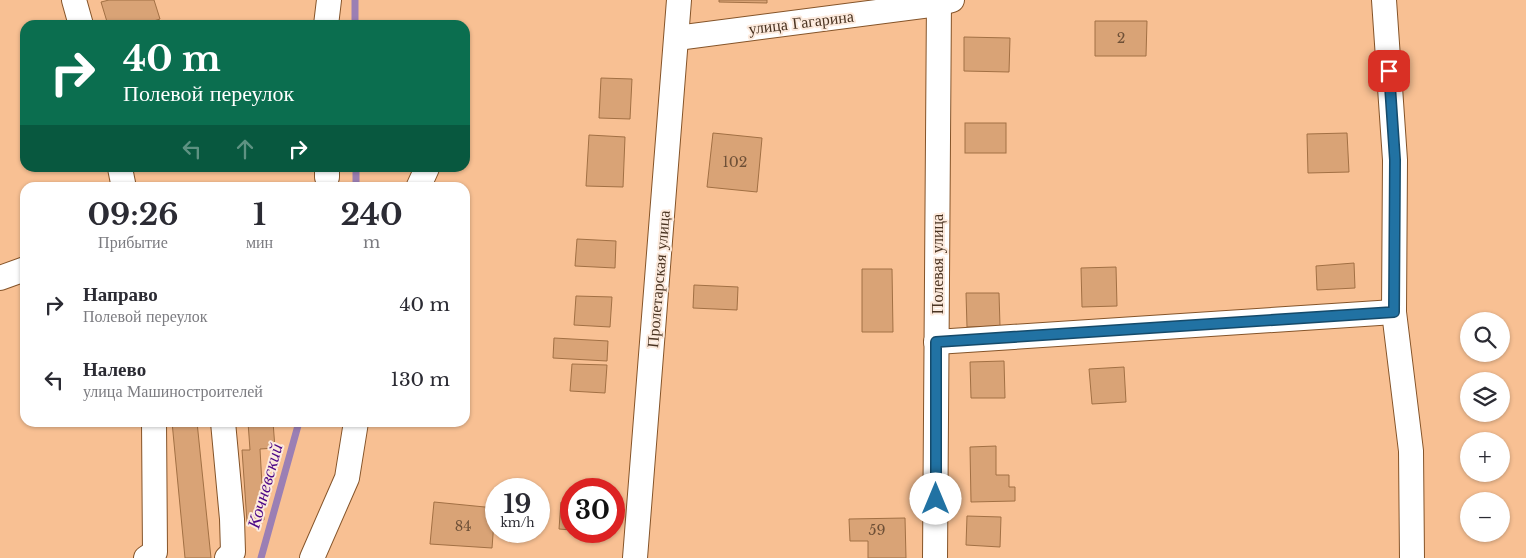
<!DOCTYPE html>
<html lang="ru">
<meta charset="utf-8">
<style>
:root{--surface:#fff;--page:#f2f2f3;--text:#2b2b33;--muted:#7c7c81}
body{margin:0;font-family:"Libre Baskerville",serif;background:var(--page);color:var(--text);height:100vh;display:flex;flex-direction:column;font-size:19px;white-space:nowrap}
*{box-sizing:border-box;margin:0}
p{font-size:16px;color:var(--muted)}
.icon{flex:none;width:28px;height:28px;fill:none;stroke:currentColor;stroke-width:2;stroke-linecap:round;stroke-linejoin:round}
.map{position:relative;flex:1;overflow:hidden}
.side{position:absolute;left:20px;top:182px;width:450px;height:245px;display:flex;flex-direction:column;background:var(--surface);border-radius:15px;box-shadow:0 1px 4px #0004}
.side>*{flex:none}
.hud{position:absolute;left:20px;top:20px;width:450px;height:152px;border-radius:15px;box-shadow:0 1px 4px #0004;background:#0b6e4f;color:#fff;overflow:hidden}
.tools{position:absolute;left:1460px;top:312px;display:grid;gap:10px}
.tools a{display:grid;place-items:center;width:50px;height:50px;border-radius:50%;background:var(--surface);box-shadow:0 1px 4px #0004;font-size:25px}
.speed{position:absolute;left:485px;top:478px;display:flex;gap:10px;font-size:25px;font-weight:700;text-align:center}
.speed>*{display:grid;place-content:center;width:65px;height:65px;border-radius:50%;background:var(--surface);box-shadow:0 1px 4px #0004;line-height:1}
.speed small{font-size:12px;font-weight:400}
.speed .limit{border:8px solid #d22;background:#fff;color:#111}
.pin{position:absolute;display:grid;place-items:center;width:42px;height:42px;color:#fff;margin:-21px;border-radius:10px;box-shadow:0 2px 8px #0006}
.me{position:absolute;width:55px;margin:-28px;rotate:0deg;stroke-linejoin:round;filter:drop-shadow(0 0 4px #0008)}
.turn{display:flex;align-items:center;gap:18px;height:105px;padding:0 20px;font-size:22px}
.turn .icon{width:65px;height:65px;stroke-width:2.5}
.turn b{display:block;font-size:35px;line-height:42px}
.lanes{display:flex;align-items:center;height:48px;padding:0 20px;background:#0003;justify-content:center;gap:25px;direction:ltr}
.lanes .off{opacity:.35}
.eta{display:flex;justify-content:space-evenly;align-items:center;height:85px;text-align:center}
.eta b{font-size:30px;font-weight:800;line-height:35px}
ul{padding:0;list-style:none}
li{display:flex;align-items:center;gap:15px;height:75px;padding:0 20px}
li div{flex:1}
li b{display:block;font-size:19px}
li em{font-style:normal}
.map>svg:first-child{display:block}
</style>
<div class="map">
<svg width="1526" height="558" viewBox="0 0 1526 558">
<rect width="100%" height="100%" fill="#f8c093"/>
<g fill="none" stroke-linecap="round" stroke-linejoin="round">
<g stroke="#9b7fb4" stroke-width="7">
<path d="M355,0V25"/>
<path d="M356,168V188"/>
<path d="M261,558L299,422"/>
</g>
</g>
<g fill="#d9a376" stroke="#a27044">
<path d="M109,0H154L160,19L141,25H108L101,2Z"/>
<path d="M719,0H767V3L719,2Z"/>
<path d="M1095,21H1147L1146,56H1095Z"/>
<path d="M964,37L1010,38L1009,72L964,71Z"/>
<path d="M601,78L632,79L630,119L599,118Z"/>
<rect x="965" y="123" width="41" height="30"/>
<path d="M713,133L762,138L757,192L707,187Z"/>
<path d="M1347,133L1349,172L1308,173L1307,134Z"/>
<path d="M589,135L625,137L623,187L586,186Z"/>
<path d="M577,239L616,241L615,268L575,266Z"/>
<path d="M1354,263L1355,288L1317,290L1316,266Z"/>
<path d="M1116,267L1117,306L1082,307L1081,268Z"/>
<path d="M862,269H892L893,332H862Z"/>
<path d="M694,285L738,287L737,310L693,308Z"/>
<path d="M966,293H999L1000,326L967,327Z"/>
<path d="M576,296L612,297L610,327L574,325Z"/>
<path d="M554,338L608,341L607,361L553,358Z"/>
<path d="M1004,361L1005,398H971L970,362Z"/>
<path d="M572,364L607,365L605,393L570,391Z"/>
<path d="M1124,367L1126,402L1092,404L1089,369Z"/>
<path d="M172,422H197L211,558H185Z"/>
<path d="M248,422H273L275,448L260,449L264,520L247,522L242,450H250Z"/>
<path d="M996,446V475H1009V487H1015V501L971,502L970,447Z"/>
<path d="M434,502L495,508L492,548L430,544Z"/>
<path d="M561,502L571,503V530L559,529Z"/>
<path d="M967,516L1001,517L1000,547L966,545Z"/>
<path d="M905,518L906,558H868V541H850L849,519Z"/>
</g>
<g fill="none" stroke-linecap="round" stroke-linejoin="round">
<defs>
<g id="minor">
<path d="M74,0L81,25"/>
<path d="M1384,0L1395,160L1394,312L1411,451L1412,558"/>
<path d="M326,25L329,0"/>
<path d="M677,38L938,4L952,0"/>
<path d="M120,168L124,188"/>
<path d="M327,168V177"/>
<path d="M418,188L427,168"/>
<path d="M0,278L25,269"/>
<path d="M936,342L1394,312"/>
<path d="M223,422L232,519L233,552L227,558"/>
<path d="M146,558L155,552L154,422"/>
<path d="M312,558L347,478L356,422"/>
<path d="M635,558L679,0"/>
<path d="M935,558L939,0"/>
</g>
</defs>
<use href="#minor" stroke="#855429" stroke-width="26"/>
<use href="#minor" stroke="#fff" stroke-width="24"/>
</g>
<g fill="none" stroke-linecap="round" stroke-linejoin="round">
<defs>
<path id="route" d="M936,499V342L1394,312L1395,160L1389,71"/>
</defs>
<use href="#route" stroke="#154a6a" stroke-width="12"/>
<use href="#route" stroke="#2172a3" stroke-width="9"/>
</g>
<g text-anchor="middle" stroke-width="4" stroke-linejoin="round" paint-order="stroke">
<g font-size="14" fill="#6e5037">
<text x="1121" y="43">2</text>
<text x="735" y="167">102</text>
<text x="463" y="531">84</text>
<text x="877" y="535">59</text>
</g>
<g font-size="16" fill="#4a3422" stroke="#fceadd">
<text transform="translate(801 22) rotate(-7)" y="6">улица Гагарина</text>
<text transform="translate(937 264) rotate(-90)" y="6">Полевая улица</text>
<text transform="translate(658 279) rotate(-85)" y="6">Пролетарская улица</text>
</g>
<g font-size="18" font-style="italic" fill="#4d0887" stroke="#fceadd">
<text transform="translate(265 486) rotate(-74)" y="6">Кочневский</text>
</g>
</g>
</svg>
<div class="tools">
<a><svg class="icon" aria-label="search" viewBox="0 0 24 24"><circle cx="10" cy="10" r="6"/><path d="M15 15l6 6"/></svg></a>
<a><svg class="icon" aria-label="layers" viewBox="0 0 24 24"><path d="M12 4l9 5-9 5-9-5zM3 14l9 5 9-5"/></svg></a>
<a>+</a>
<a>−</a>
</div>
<div class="speed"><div>19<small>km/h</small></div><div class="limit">30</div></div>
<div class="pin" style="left:1389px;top:71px;background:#d93025"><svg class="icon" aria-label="arrive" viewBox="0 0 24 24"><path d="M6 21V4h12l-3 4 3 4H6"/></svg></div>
<svg class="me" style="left:936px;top:499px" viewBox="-20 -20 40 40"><circle r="19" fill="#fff"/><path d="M0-13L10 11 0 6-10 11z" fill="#2172a3"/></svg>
<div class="hud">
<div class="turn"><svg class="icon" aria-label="right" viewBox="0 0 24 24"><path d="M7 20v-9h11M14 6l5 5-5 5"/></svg><div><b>40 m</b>Полевой переулок</div></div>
<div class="lanes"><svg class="icon off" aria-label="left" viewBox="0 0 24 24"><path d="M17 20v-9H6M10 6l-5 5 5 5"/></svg><svg class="icon off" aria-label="ahead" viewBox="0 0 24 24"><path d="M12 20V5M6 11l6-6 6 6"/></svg><svg class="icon" aria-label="right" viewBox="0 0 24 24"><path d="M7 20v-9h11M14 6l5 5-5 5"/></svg></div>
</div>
<section class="side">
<div class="eta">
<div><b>09:26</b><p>Прибытие</p></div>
<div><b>1</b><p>мин</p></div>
<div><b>240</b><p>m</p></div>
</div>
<ul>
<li><svg class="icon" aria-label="right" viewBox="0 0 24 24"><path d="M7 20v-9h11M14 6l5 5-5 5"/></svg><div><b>Направо</b><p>Полевой переулок</p></div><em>40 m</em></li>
<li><svg class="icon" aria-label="left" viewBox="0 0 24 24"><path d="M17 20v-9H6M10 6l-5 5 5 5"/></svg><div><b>Налево</b><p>улица Машиностроителей</p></div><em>130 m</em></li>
</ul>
</section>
</div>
